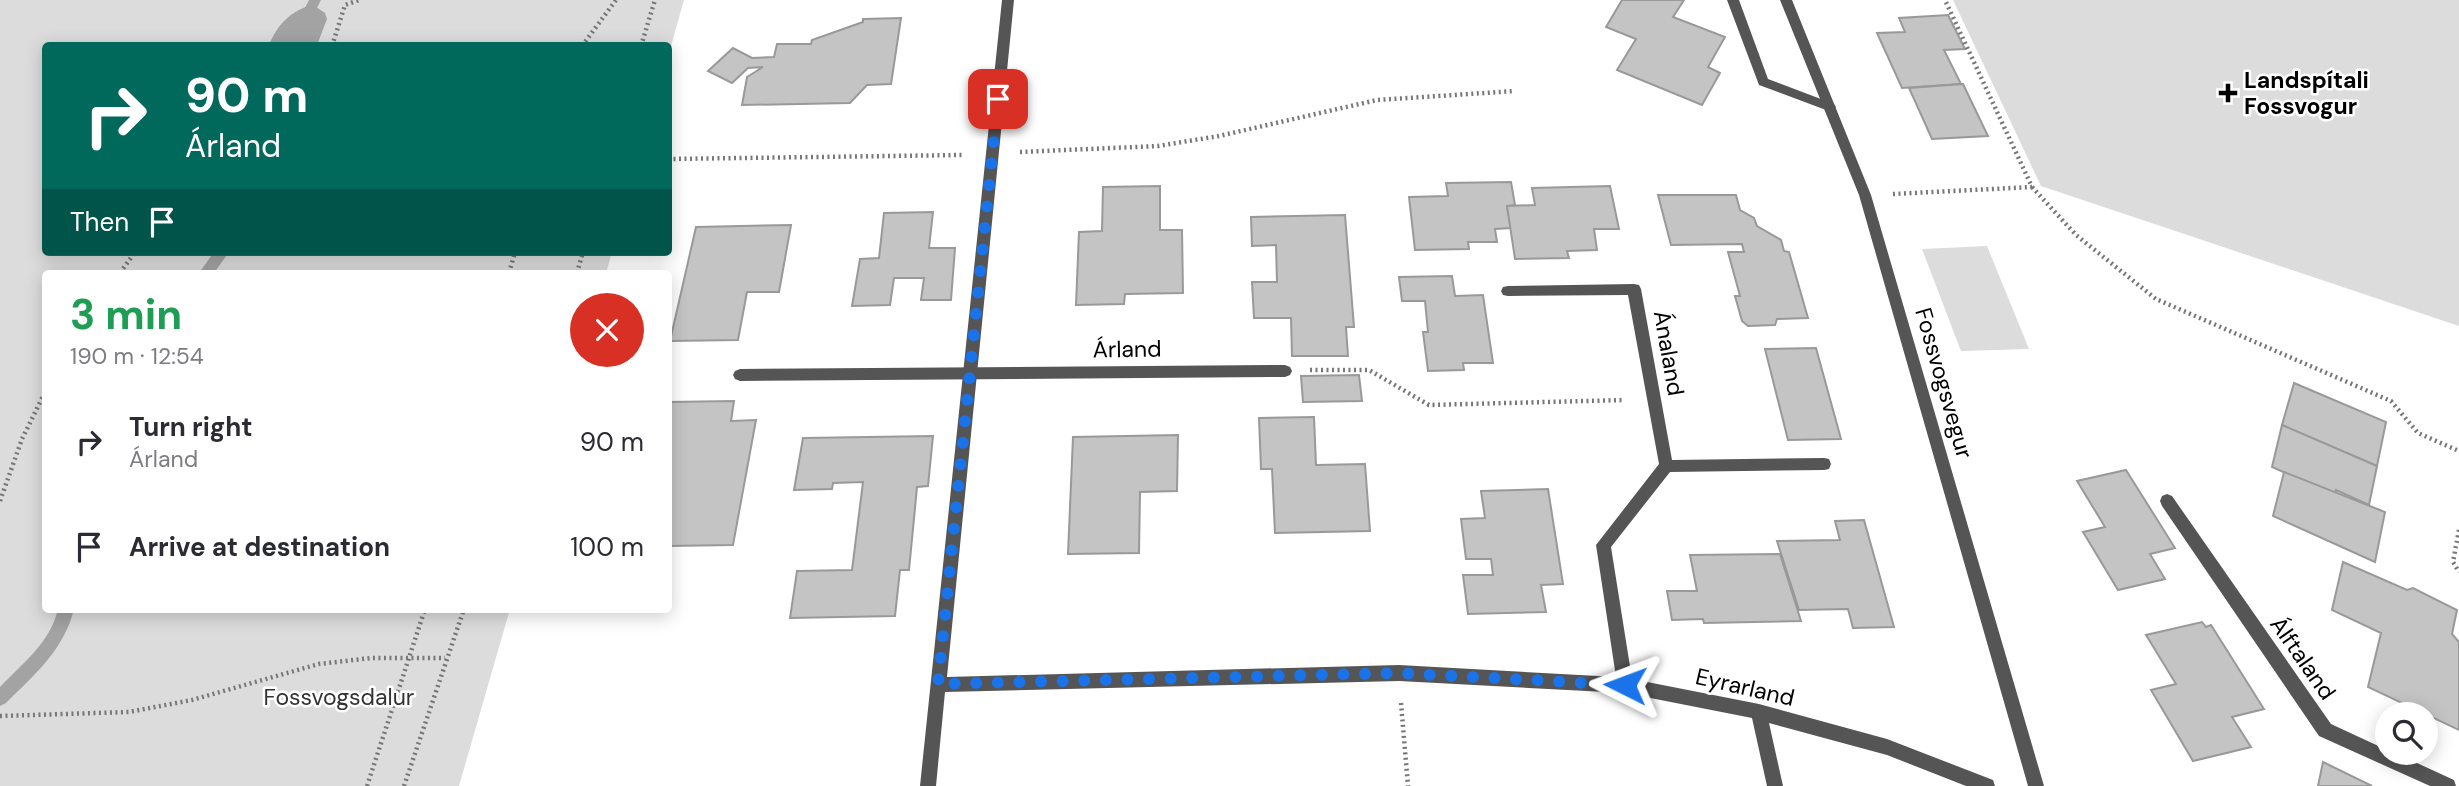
<!DOCTYPE html>
<meta charset="utf-8">
<style>
:root{--surface:#fff;--page:#f2f2f3;--text:#2b2b33;--muted:#7c7c81}
body{margin:0;font-family:"DM Sans",sans-serif;background:var(--page);color:var(--text);height:100vh;display:flex;flex-direction:column;font-size:26px;white-space:nowrap}
*{box-sizing:border-box;margin:0}
p{font-size:23px;color:var(--muted)}
.icon{flex:none;width:38px;height:38px;fill:none;stroke:currentColor;stroke-width:2;stroke-linecap:round;stroke-linejoin:round}
.map{position:relative;flex:1;overflow:hidden}
.drawer{position:absolute;left:42px;top:270px;width:630px;height:343px;display:flex;flex-direction:column;background:var(--surface);border-radius:7px;box-shadow:0 4px 18px #0003}
.drawer>*{flex:none}
.hud{position:absolute;left:42px;top:42px;width:630px;height:214px;border-radius:7px;box-shadow:0 4px 18px #0003;background:#00695c;color:#fff;overflow:hidden}
.controls{position:absolute;left:2375px;top:702px;display:grid;gap:14px}
.controls a{display:grid;place-items:center;width:63px;height:63px;border-radius:50%;background:var(--surface);box-shadow:0 4px 18px #0003;font-size:35px}
.pin{position:absolute;display:grid;place-items:center;width:60px;height:60px;color:#fff;margin:-30px;border-radius:14px;box-shadow:0 4px 10px #0006}
.me{position:absolute;width:77px;margin:-38px;rotate:273deg;stroke-linejoin:round;filter:drop-shadow(0 0 5px #0008)}
.turn{display:flex;align-items:center;gap:24px;height:147px;padding:0 28px;font-size:32px}
.turn .icon{width:91px;height:91px;stroke-width:2.5}
.turn b{display:block;font-size:49px;line-height:60px}
.then{display:flex;align-items:center;height:66px;padding:0 28px;background:#0003;gap:14px;font-size:26px}
.round{display:grid;place-items:center;flex:none;width:74px;height:74px;border-radius:37px;background:var(--page)}
.headline{display:flex;align-items:center;justify-content:space-between;height:119px;padding:0 28px}
h1{font-size:42px;font-weight:700;line-height:52px;color:#1e9e55}
ul{padding:0;list-style:none}
li{display:flex;align-items:center;gap:21px;height:105px;padding:0 28px}
li div{flex:1}
li b{display:block;font-size:26px}
li em{font-style:normal}
.map>svg:first-child{display:block}
</style>
<div class="map">
<svg width="2459" height="786" viewBox="0 0 2459 786">
<rect width="100%" height="100%" fill="#fff"/>
<g fill="#dcdcdc">
<path d="M0,0H684L669,53L668,46H46V252H612L606,273H46V609H510L459,786H0Z"/>
<path d="M1953,0H2459V326L2041,186Z"/>
<path d="M1987,246L2029,349L1961,351L1922,249Z"/>
</g>
<path fill="#a3a3a3" d="M313,5L325,13L327,19L317,45H269C277,25 291,10 313,5Z"/>
<g fill="none" stroke-linecap="round" stroke-linejoin="round">
<g fill="#a3a3a3" fill-rule="evenodd">
<path d="M309,0H321L297,46H285Z"/>
<path d="M214,252H229L214,273H199Z"/>
<path d="M58,609H74C64,650 34,675 6,703L0,706V687C23,663 50,643 58,609Z"/>
</g>
</g>
<g fill="#c4c4c4" stroke="#999" stroke-width="2">
<path d="M1622,0H1684L1673,17L1725,37L1708,67L1720,73L1702,105L1617,70L1636,39L1606,27Z"/>
<path d="M1948,15L1965,49L1944,50L1961,84L1902,88L1877,33L1905,32L1899,18Z"/>
<path d="M901,18L891,84L867,85L850,103L742,105L747,77L763,67L748,68L732,83L708,71L733,48L752,58L774,57L777,44H811L812,40L863,22V19Z"/>
<path d="M1963,84L1988,136L1932,139L1909,88Z"/>
<path d="M1511,182L1515,205L1507,206L1511,228L1495,229L1497,242H1468L1469,249L1415,250L1409,197L1448,196L1446,183Z"/>
<path d="M1160,186V230H1182L1183,293L1125,294L1124,304L1076,305L1079,232L1102,231L1103,187Z"/>
<path d="M1610,186L1619,229H1594L1597,250L1567,251L1569,258L1515,259L1507,206L1535,205L1532,188Z"/>
<path d="M1658,195H1736L1740,210L1754,218L1757,226L1781,240L1784,251L1789,252L1808,318L1777,319L1775,325L1748,326L1742,321L1735,296H1740L1728,252H1744L1742,244L1671,245Z"/>
<path d="M933,212L929,248H955L951,300H921L924,278H894L890,305L852,306L860,259L879,258L884,213Z"/>
<path d="M1345,215L1354,327H1346L1348,356H1292L1291,318H1254L1252,282H1277L1276,245L1252,246L1251,217Z"/>
<path d="M791,225L779,292H747L738,340L670,341L696,227Z"/>
<path d="M1452,276L1455,296L1483,295L1493,363H1463L1464,370L1428,371L1423,332H1428L1425,301H1402L1399,277Z"/>
<path d="M1816,348L1841,439L1788,440L1765,349Z"/>
<path d="M1359,375L1362,401L1303,402L1301,376Z"/>
<path d="M2294,383L2386,422L2377,466L2282,425Z"/>
<path d="M734,401L731,421L756,420L733,545L668,546V402Z"/>
<path d="M1314,417L1316,465L1365,464L1370,531L1275,533L1272,469H1261L1259,418Z"/>
<path d="M2282,425L2377,466L2369,505L2336,490L2335,495L2272,467Z"/>
<path d="M1178,435L1177,491L1140,492L1139,553L1068,554L1073,437Z"/>
<path d="M933,436L928,486L917,487L909,570H900L895,616L790,618L797,571L852,570L863,482L833,483L832,489L794,490L803,438Z"/>
<path d="M2126,470L2175,548L2150,554L2165,579L2118,590L2083,532L2105,527L2077,481Z"/>
<path d="M2284,472L2385,512L2375,562L2273,516Z"/>
<path d="M1548,489L1563,584L1541,585L1546,612L1468,614L1463,575H1493L1491,559H1466L1461,519L1485,518L1481,491Z"/>
<path d="M1864,520L1894,627L1853,628L1848,609L1799,610L1777,541L1840,540L1835,521Z"/>
<path d="M1780,554L1801,621L1704,623L1703,619L1672,620L1667,591H1697L1690,555Z"/>
<path d="M2343,562L2407,590L2413,588L2457,610L2452,634L2459,642V730L2368,687L2381,633L2332,610Z"/>
<path d="M2202,622L2206,627L2211,625L2264,709L2232,717L2251,747L2193,761L2151,690L2176,684L2146,635Z"/>
<path d="M2323,762L2372,786H2318Z"/>
</g>
<g fill="none" stroke-linecap="round" stroke-linejoin="round">
<g stroke="#777" stroke-width="4.5" stroke-dasharray="2 3.5" stroke-linecap="butt">
<path d="M332,46L345,5L359,0"/>
<path d="M582,46L616,0"/>
<path d="M641,46L655,0"/>
<path d="M1020,152L1158,146L1219,136L1377,100L1515,91"/>
<path d="M668,159L962,155"/>
<path d="M2032,187L2076,235L2156,299L2391,401L2418,433L2459,451"/>
<path d="M1893,194L2032,187L1945,0"/>
<path d="M120,273L135,252"/>
<path d="M509,273L515,252"/>
<path d="M577,273L583,252"/>
<path d="M1310,370H1369L1429,405L1625,400"/>
<path d="M0,501L22,439L46,390"/>
<path d="M2459,530L2453,562L2459,572"/>
<path d="M1401,703L1408,786"/>
<path d="M0,716L129,712L192,700L319,664L371,658H445"/>
<path d="M367,786L425,609"/>
<path d="M404,786L464,609"/>
</g>
<g fill="#555" fill-rule="evenodd">
<path d="M1727,0H1739L1768,79L1834,104L1836,107L1834,110H1826L1759,85Z"/>
<path d="M1285,365L1290,367L1292,371L1290,375L1285,377L740,381L735,379L733,375L735,371L740,369Z"/>
</g>
<g fill="#555" fill-rule="evenodd">
<path d="M1002,0H1014L947,677L1399,665L1616,677L1596,545L1659,464L1628,295L1508,296L1503,295L1501,291L1503,287L1508,286L1634,284L1639,285L1641,289L1672,460L1824,458L1829,459L1831,464L1829,469L1824,470L1670,472L1611,547L1632,679L1759,704L1887,739L1993,780L1995,786H1966L1887,755L1769,723L1783,786H1767L1752,718L1625,693L1399,681L945,692L936,786H920Z"/>
<path d="M1780,0H1792L1871,195L2044,786H2028L1859,195Z"/>
<path d="M2167,494L2172,496L2331,724L2387,750V752H2393L2454,780L2456,786H2430L2319,736L2162,506L2160,501L2162,496Z"/>
</g>
</g>
<g fill="none" stroke-linecap="round" stroke-linejoin="round">
<path stroke="#1a73e8" stroke-width="12" stroke-dasharray="0 21.6" d="M998,99L938,684L1399,673L1625,685"/>
</g>
<path fill="#000" stroke="#fff" stroke-width="2.5" d="M2224.5 82.5h7v7h7v7h-7v7h-7v-7h-7v-7h7z"/>
<g text-anchor="middle" stroke-width="5" stroke-linejoin="round" paint-order="stroke">
<g font-size="23" font-weight="bold" fill="#000" stroke="#fff" text-anchor="start">
<text x="2244" y="88">Landspítali<tspan x="2244" dy="26">Fossvogur</tspan></text>
</g>
<g font-size="23" fill="#000" stroke="#fff">
<text transform="translate(1127 349) rotate(-1)" y="8">Árland</text>
<text transform="translate(1669 353) rotate(80)" y="8">Ánaland</text>
<text transform="translate(1944 383) rotate(74)" y="8">Fossvogsvegur</text>
<text transform="translate(2303 658) rotate(55)" y="8">Álftaland</text>
<text transform="translate(1745 687) rotate(13)" y="8">Eyrarland</text>
</g>
<g font-size="23" fill="#333" stroke="#fff">
<text x="339" y="705">Fossvogsdalur</text>
</g>
</g>
</svg>
<div class="controls">
<a><svg class="icon" aria-label="search" viewBox="0 0 24 24"><circle cx="10" cy="10" r="6"/><path d="M15 15l6 6"/></svg></a>
</div>
<div class="pin" style="left:998px;top:99px;background:#d93025"><svg class="icon" aria-label="arrive" viewBox="0 0 24 24"><path d="M6 21V4h12l-3 4 3 4H6"/></svg></div>
<svg class="me" style="left:1625px;top:685px" viewBox="-20 -20 40 40"><path d="M0-17L14 15 0 8-14 15z" fill="#1a73e8" stroke="#fff" stroke-width="4"/></svg>
<div class="hud">
<div class="turn"><svg class="icon" aria-label="right" viewBox="0 0 24 24"><path d="M7 20v-9h11M14 6l5 5-5 5"/></svg><div><b>90 m</b>Árland</div></div>
<div class="then">Then<svg class="icon" aria-label="arrive" viewBox="0 0 24 24"><path d="M6 21V4h12l-3 4 3 4H6"/></svg></div>
</div>
<section class="drawer">
<div class="headline"><div><h1>3 min</h1><p>190 m · 12:54</p></div><a class="round" style="background:#d93025;color:#fff"><svg class="icon" aria-label="close" viewBox="0 0 24 24"><path d="M6 6l12 12M18 6L6 18"/></svg></a></div>
<ul>
<li><svg class="icon" aria-label="right" viewBox="0 0 24 24"><path d="M7 20v-9h11M14 6l5 5-5 5"/></svg><div><b>Turn right</b><p>Árland</p></div><em>90 m</em></li>
<li><svg class="icon" aria-label="arrive" viewBox="0 0 24 24"><path d="M6 21V4h12l-3 4 3 4H6"/></svg><div><b>Arrive at destination</b></div><em>100 m</em></li>
</ul>
</section>
</div>
